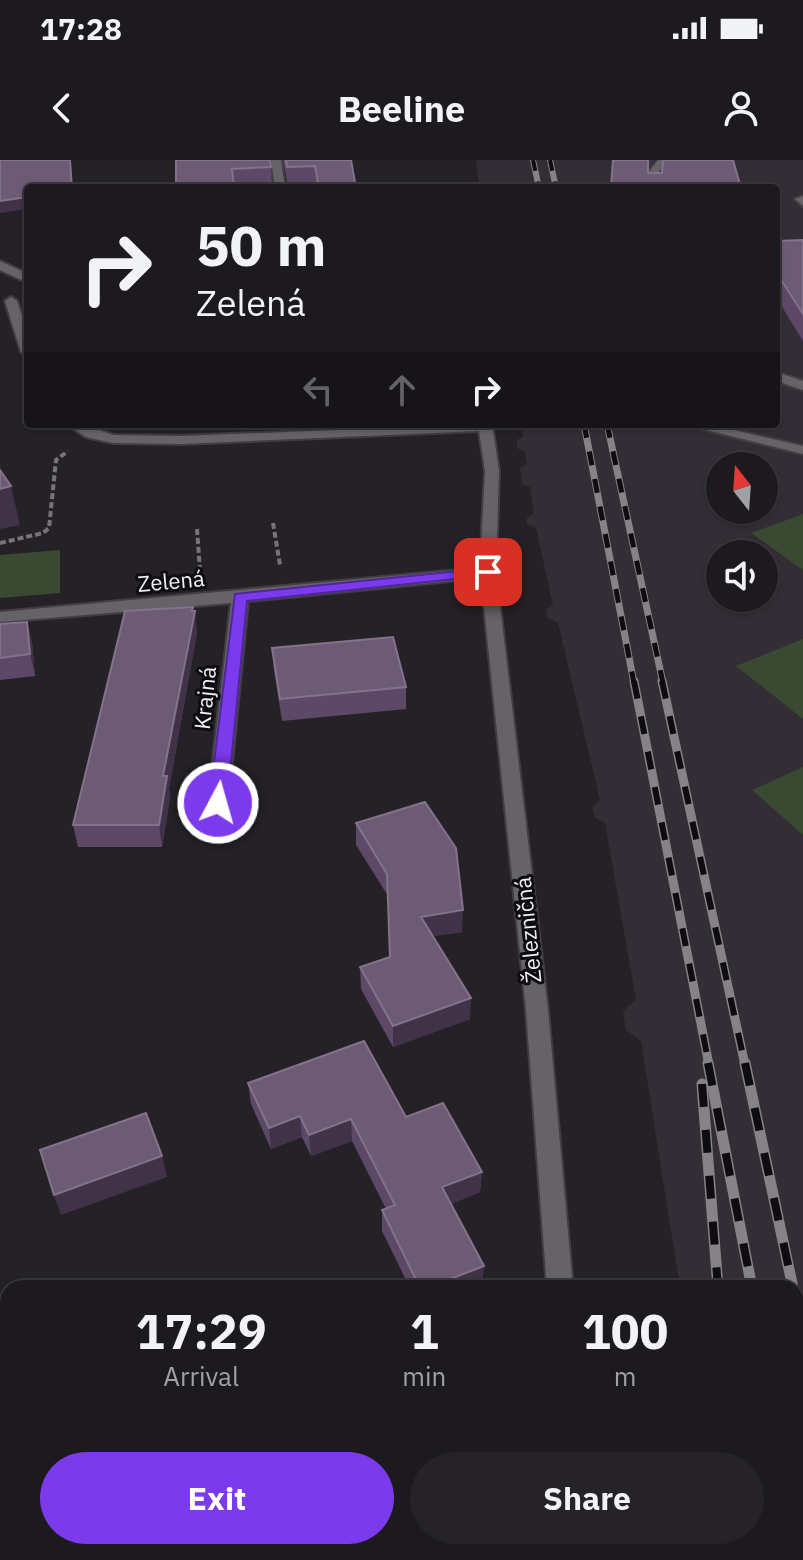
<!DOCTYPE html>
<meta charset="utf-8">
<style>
:root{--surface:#1c1a1d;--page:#252326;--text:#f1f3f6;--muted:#a0a1a4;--line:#3a383b;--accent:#7c3aed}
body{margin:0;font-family:"IBM Plex Sans",sans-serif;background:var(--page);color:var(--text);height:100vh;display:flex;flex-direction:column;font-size:30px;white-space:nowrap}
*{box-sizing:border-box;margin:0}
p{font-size:26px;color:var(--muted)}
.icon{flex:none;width:44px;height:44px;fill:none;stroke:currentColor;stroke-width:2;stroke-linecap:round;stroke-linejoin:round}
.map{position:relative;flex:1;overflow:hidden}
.side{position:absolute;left:0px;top:1120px;width:804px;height:280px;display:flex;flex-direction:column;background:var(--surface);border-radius:24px 24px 0 0;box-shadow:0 2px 6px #0004,0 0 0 2px var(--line)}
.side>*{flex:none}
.top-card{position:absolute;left:24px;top:24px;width:756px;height:244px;border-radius:8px;box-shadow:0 2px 6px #0004,0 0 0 2px var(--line);background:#1c1a1d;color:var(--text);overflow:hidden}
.needle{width:52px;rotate:343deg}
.controls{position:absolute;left:706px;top:292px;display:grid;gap:16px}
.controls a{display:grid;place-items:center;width:72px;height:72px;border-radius:50%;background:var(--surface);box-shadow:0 2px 6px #0004,0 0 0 2px var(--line);font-size:40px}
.pin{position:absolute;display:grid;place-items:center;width:68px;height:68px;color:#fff;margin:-34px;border-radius:16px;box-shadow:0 4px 12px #0006}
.me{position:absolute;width:88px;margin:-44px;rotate:6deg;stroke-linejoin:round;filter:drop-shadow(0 0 6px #0008)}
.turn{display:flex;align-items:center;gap:28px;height:168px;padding:0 40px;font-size:36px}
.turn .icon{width:104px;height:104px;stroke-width:2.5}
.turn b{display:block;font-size:56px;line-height:68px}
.lanes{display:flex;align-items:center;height:76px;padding:0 40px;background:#0003;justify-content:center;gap:40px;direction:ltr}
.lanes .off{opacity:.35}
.eta{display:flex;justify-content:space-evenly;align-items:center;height:136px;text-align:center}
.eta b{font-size:48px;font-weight:800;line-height:56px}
.button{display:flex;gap:16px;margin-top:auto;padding:16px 40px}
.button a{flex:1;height:92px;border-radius:48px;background:var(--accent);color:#fff;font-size:32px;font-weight:800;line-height:92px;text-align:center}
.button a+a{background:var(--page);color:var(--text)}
.status{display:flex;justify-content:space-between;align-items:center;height:56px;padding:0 40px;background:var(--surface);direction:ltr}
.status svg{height:22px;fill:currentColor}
header{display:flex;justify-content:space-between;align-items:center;height:104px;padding:0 40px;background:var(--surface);font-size:36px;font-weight:800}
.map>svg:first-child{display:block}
</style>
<div class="status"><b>17:28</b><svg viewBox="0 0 49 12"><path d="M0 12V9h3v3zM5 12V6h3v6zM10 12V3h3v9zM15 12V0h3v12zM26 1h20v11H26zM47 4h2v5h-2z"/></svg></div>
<header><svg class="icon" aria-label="back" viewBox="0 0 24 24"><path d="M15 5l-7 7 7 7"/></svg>Beeline<svg class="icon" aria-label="person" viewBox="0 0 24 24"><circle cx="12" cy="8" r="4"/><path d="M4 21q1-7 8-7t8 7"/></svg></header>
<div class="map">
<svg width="803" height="1400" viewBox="0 0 803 1400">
<rect width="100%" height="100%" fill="#252227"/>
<path fill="#332d36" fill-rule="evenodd" d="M476,0H803V1400H725L724,1392H796V1128H680L641,881L626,870L623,851L636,840L605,663L594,657L592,647L600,640L558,463L548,458L546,450L553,445L536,368L527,364V358L534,353L530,327L522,324L520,308L527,304L525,292L517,288V280L523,277L522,264H776V28H480ZM720,306H764V350H720ZM720,394H764V438H720Z"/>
<g fill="#3a4931">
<path d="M803,354V410L751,373Z"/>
<path d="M60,390V433L0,438V395Z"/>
<path d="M803,479V559L736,506Z"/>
<path d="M803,607V675L752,630Z"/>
</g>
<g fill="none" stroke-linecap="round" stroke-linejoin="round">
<defs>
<g id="minor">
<path d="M271,0H281L285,28H275Z"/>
<path d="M658,0H668L658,13V28H648V13Z"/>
<path d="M803,36V46L795,39Z"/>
<path d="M0,101L28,114V123L0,110Z"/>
<path d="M11,137L17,141L28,173V196L21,192L5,141Z"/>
<path d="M776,212L803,221V230L776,221Z"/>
<path d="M66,264H83L113,275L181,276L492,264L499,311L496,412L548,850L573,1128H547L526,850L481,418L248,441L228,643L218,650L208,643L231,443L0,462V452L480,408L485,311L479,271L181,284L113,283L86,277Z"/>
<path d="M682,264H708L803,286V294Z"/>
<rect x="563" y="1392" width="30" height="8"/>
</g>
</defs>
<use href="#minor" stroke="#413e42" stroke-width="4"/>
<g stroke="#767478" stroke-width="4" stroke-dasharray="6 3" stroke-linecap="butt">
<path d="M273,363L280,405"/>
<path d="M197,369L200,411"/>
<path d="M0,383L43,373L49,368L56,300L68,291"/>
</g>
<use href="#minor" fill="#666368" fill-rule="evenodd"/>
<defs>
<g id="rail-far3">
<path d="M533,0L539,28"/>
<path d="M550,0L556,28"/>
</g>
<g id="rail-far2">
<path d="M584,264L634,523"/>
<path d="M607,264L663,523"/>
</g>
<g id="rail-far1">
<path d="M634,521L709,905"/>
<path d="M662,521L745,905"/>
</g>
<g id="rail">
<path d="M708,903L752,1128"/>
<path d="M745,903L793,1128"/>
<path d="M702,924L718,1128"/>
<path d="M796,1142L803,1175"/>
<path d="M796,1357L803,1392"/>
<path d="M753,1392L754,1400"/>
</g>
</defs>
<use href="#rail-far3" stroke="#858387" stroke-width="6"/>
<use href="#rail-far2" stroke="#858387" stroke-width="7"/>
<use href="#rail-far1" stroke="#858387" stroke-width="9"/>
<use href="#rail" stroke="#858387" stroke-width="11"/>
<use href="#rail-far3" stroke="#0e0c0f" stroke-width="4" stroke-dasharray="11" stroke-linecap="butt"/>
<use href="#rail-far2" stroke="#0e0c0f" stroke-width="5" stroke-dasharray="14" stroke-linecap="butt"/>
<use href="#rail-far1" stroke="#0e0c0f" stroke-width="6" stroke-dasharray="18" stroke-linecap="butt"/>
<use href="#rail" stroke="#0e0c0f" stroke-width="8" stroke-dasharray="23" stroke-linecap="butt"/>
</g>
<g fill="#5d4967">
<path d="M176,0L271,7L272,26L234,28Z"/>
<path d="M283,0H351L356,28H316V25L288,26Z"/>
<path d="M803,80V181L776,137V81Z"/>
<path d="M193,447L197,473L169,628L170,638L162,687H78L73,665Z"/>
<path d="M27,462L32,483L35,516L0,520V464Z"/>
<path d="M272,488L406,527V549L282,561L274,510Z"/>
<path d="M356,663L462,772L433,776L470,859L393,887L361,829L360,807L389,798L388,736L356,685Z"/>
<path d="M248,923L406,957L482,1012L480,1032L451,1044L482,1126L477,1128H410L382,1071V1050L386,1049L352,981L311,996L302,977L271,989L251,944Z"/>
</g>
<g fill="#403247">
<path d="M647,0H654L646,11Z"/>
<path d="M28,37V49L0,53V41Z"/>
<path d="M11,326L20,365L0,369V329Z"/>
<path d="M193,447L194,456L195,451L197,473L169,628L170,638L162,687L159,665L163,616Z"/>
<path d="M27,462L32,483L35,516L30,494Z"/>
<path d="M463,750L462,772L421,778V757Z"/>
<path d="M471,838L470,859L393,887V866Z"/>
<path d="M300,956L302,977L271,989L269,968Z"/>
<path d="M351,959L352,981L311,996L309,975Z"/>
<path d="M162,996L167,1017L61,1055L54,1035Z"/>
<path d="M482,1012L480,1032L441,1048L442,1027Z"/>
<path d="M484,1106L482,1126L477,1128H427Z"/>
</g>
<g fill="#6d5b76" stroke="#82728a" stroke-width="2">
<path d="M0,0H70L72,28H28V37L0,41Z"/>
<path d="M176,0H270L271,7L232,9L234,28H176Z"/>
<path d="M286,0H351L356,28H319L315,6L287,7Z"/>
<path d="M613,0H648V13H662L663,0H733L741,28H611Z"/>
<path d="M803,80V154L776,112V81Z"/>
<path d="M0,310L11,326L0,329Z"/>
<path d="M193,447L192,451H195L163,616H167L159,665H73L125,451Z"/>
<path d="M27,462L30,494L0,498V464Z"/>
<path d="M393,477L406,527L280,539L272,488Z"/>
<path d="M425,642L456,688L463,750L421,757L471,838L393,866L360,807L390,797L387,714L356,663Z"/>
<path d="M364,881L406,957L443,943L482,1012L442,1027L484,1106L427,1128H420L382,1050L395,1045L351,959L309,975L300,956L269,968L248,923Z"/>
<path d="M146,953L162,996L54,1035L40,990Z"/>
</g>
<path fill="#7c3aed" stroke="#51269a" stroke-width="2" d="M488,408L495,412L493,415L247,441L227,643L224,647H212L209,643L235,434Z"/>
<g text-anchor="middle" stroke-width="6" stroke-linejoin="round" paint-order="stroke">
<g font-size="22" fill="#f1eff2" stroke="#0e0c0f">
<text transform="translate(171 421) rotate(-5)" y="8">Zelená</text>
<text transform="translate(205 538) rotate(-84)" y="8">Krajná</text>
<text transform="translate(528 770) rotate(-96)" y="8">Železničná</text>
</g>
</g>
</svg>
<div class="controls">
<a><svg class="needle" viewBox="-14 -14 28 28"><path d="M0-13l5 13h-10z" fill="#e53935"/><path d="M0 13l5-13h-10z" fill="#a0a1a4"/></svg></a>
<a><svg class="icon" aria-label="sound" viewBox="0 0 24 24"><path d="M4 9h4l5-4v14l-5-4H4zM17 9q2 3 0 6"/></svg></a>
</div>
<div class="pin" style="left:488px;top:412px;background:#d93025"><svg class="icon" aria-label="arrive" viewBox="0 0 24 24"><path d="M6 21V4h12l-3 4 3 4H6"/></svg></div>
<svg class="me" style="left:218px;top:643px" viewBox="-20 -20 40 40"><circle r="17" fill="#7c3aed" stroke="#fff" stroke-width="3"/><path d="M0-11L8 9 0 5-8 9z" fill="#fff"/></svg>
<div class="top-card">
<div class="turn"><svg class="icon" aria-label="right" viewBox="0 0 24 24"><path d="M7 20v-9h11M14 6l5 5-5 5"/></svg><div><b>50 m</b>Zelená</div></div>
<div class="lanes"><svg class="icon off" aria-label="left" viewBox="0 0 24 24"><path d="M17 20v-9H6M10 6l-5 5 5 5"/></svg><svg class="icon off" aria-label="ahead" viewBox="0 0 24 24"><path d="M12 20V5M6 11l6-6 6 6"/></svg><svg class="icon" aria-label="right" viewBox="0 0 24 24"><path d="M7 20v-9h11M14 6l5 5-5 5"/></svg></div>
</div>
<section class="side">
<div class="eta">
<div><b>17:29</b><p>Arrival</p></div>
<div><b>1</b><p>min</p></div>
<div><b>100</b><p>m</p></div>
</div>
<div class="button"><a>Exit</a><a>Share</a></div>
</section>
</div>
